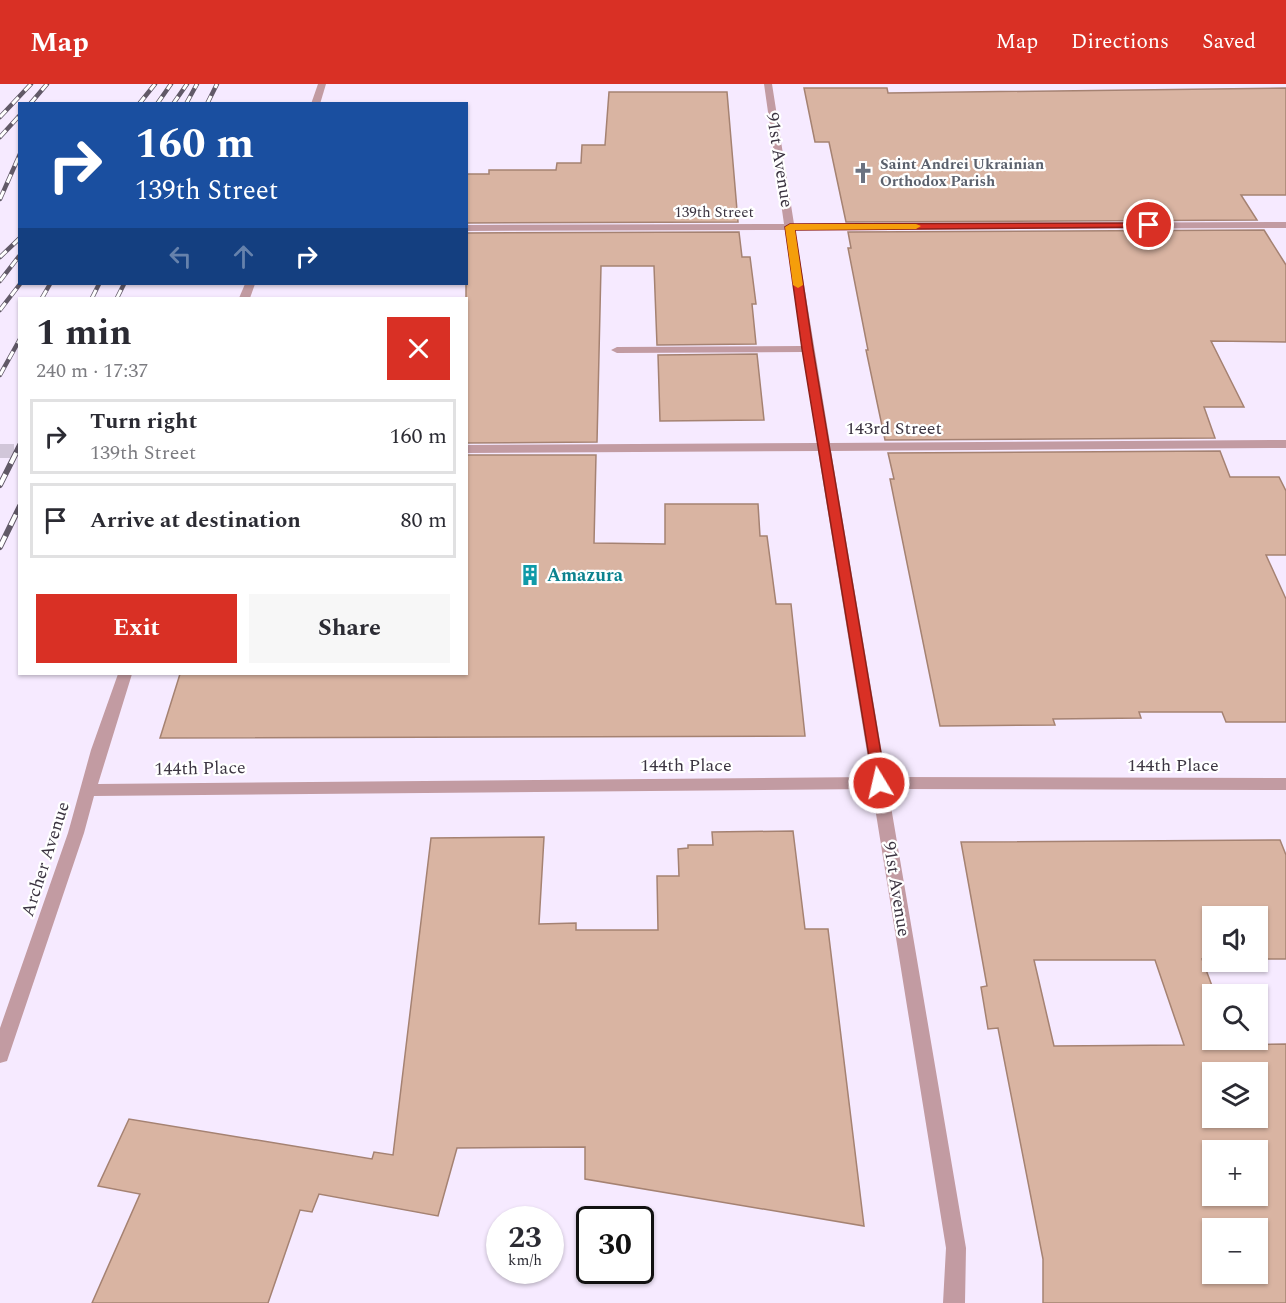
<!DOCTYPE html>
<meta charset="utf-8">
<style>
:root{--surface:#fff;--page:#f7f7f7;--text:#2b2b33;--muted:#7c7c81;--line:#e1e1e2;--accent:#d93025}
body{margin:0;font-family:Spectral,serif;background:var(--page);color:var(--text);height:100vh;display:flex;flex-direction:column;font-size:22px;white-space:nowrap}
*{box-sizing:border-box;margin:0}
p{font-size:20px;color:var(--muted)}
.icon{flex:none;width:33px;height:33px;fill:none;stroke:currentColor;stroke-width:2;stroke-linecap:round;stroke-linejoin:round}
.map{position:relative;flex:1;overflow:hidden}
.drawer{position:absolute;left:18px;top:213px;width:450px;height:378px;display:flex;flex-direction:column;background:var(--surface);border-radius:0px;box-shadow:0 2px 4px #0004}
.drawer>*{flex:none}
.guide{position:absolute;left:18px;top:18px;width:450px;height:183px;border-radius:0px;box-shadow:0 2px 4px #0004;background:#1a4fa0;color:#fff;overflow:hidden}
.fabs{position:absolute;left:1202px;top:822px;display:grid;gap:12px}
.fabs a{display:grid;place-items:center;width:66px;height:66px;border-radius:0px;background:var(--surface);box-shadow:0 2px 4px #0004;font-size:30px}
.speed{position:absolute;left:486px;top:1122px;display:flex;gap:12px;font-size:30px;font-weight:700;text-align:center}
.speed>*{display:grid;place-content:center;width:78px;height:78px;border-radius:50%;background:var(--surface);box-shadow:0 2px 4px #0004;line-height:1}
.speed small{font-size:15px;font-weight:400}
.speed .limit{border:3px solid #111;border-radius:9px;background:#fff;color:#111}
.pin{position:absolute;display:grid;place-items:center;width:51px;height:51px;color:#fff;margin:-26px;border:3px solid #fff;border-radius:50%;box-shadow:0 2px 6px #0007}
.me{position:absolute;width:66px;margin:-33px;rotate:351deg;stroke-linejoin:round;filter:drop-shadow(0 0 4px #0008)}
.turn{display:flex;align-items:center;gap:21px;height:126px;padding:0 18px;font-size:27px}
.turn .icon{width:78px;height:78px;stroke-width:2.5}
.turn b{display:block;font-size:42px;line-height:51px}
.lanes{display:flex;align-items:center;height:57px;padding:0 18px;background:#0003;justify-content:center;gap:30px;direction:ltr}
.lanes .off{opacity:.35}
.round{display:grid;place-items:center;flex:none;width:63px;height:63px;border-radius:0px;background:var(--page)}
.summary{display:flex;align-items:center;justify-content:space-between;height:102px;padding:0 18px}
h1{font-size:36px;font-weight:700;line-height:45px}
.button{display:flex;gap:12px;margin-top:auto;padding:12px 18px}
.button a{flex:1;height:69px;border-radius:0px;background:var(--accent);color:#fff;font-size:24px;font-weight:700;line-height:69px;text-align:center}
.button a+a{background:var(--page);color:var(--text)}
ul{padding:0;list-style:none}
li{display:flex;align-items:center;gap:18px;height:75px;margin:0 12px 9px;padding:0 6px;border:3px solid var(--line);border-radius:0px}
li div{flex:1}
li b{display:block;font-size:22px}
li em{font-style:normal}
header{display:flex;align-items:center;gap:36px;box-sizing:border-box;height:84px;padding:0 30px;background:var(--accent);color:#fff}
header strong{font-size:28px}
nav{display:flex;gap:33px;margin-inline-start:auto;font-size:21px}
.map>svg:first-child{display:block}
</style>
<header>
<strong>Map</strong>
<nav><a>Map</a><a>Directions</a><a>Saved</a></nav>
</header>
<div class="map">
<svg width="1286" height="1219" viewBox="0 0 1286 1219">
<rect width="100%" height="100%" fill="#f6eaff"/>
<g fill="#d9b4a2" stroke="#a58272" stroke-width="1.5" fill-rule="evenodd">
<path d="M804,4H887L888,9L1286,4V111H1241L1257,136L846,138L829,58H815Z"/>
<path d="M609,8H727L738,138L466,139V90H489V86H556L557,79H581L582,61H605Z"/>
<path d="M1264,146L1286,181V258L1211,257L1244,323H1204L1215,354L885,356L866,266H868L848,164H851L848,148Z"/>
<path d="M739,148L742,173H750L756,220H752L756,260L657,261L654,182H601L597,358L466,359V149Z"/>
<path d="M757,270L764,336L660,337L658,271Z"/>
<path d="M1220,367L1230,393H1279L1286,407V471H1266L1286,515V638H1226L1222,628H1139L1141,634L1053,635L1055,641L940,642L890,395H894L888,369Z"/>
<path d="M466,371H596L594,459L665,460V420H758L760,452H767L776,520H791L805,652L160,654L180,590H466Z"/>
<path d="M793,747L805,845H828L864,1142L585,1095V1063L457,1064L438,1132L319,1110L312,1128L300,1126L268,1219H92L140,1110L98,1102L129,1035L372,1075L374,1068L393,1071L431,754L544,753L539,840L576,839V846H658L657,792H679L678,765L688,764V761H713L712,748Z"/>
<path d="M1280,756L1286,771V875H1257V832H1212V875H1202L1215,910H1212V956H1232L1234,961L1286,960V1219H1043V1175L998,944L988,945L981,903L987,902L961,758ZM1034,876H1155L1184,961L1054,962ZM1212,988H1257V1034H1212ZM1212,1066H1257V1112H1212ZM1212,1144H1257V1190H1212Z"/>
</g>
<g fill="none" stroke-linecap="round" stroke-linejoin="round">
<path stroke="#d1c6d9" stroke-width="14" stroke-dasharray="14 7" stroke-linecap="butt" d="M0,367H20"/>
<g fill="#c29ba2" fill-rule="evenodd">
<path d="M318,0H326L320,20H311Z"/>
<path d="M764,0H772L794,140L1286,138V144L795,146L830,359L1286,356V364L831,367L886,693L1286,694V706L888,705L966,1164L965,1219H943L946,1164L872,705L94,712L84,749L9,971L7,977L0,979V944L68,749L91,666L118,590H132L98,700L871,693L818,367L466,369V361L817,359L803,268L617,269L611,266L617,263L802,262L785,146L466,147V141L784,140Z"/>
<path d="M245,200H255L250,214H239Z"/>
</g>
<defs>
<g id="rail-far1">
<path d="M30,20L47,0"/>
<path d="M139,20L155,0"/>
<path d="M157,20L171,0"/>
<path d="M173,20L187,0"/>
<path d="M186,20L197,0"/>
<path d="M207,20L217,0"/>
<path d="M0,33L31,0"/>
<path d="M0,53L20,31"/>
<path d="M0,115L20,70"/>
<path d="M0,173L20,154"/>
<path d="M0,197L20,171"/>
<path d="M42,214L50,200"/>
<path d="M92,214L99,200"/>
<path d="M117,214L124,200"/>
<path d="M0,226L20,200"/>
<path d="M0,291L20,255"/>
</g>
<g id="rail">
<path d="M0,401L20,361"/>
<path d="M0,463L20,422"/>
</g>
</defs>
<use href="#rail-far1" stroke="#615967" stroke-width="4.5"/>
<use href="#rail" stroke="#615967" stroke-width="6"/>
<use href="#rail-far1" stroke="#fff" stroke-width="3" stroke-dasharray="9" stroke-linecap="butt"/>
<use href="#rail" stroke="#fff" stroke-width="4" stroke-dasharray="12" stroke-linecap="butt"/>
</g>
<path fill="#d93025" stroke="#8d1f18" stroke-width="1.5" d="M1149,139H1152V143L795,146L813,265L886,699L884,703H874L802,265L785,143L790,140Z"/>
<path fill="#f59e0b" d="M790,140H916L921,142L916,145L795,146L803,201L798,204L793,201L785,143Z"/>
<defs>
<symbol id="church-bare" viewBox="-9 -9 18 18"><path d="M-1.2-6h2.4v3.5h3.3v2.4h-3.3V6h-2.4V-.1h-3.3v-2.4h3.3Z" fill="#6b7280" stroke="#fff" stroke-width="2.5" paint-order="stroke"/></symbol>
<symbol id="building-bare" viewBox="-9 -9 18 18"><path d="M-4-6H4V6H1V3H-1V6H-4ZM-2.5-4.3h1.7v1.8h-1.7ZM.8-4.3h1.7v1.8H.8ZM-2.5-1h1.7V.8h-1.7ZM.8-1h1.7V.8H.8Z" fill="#0f9aa8" stroke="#fff" stroke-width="2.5" paint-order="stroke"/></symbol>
</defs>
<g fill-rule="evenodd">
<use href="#church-bare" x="848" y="74" width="30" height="30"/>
<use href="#building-bare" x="515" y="476" width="30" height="30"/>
</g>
<g text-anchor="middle" stroke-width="4.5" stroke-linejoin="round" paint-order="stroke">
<g font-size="15" font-weight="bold" fill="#5b616d" stroke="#fff" text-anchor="start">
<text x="880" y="85">Saint Andrei Ukrainian<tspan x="880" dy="17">Orthodox Parish</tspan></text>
</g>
<g font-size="15" fill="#3b3441" stroke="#fff">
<text x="714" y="133">139th Street</text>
</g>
<g font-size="18" fill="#3b3441" stroke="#fff">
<text transform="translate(780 76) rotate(81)" y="6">91st Avenue</text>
<text x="894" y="350">143rd Street</text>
<text x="686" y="687">144th Place</text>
<text x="1173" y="687">144th Place</text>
<text transform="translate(200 684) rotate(-1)" y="6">144th Place</text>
<text transform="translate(45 775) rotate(-72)" y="6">Archer Avenue</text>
<text transform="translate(897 805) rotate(81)" y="6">91st Avenue</text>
</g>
<g font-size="18" font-weight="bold" fill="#0d838f" stroke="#fff" text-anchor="start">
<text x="547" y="497">Amazura</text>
</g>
</g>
</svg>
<div class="fabs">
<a><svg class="icon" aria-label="sound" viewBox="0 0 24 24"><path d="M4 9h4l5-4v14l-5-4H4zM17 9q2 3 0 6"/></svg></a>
<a><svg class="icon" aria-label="search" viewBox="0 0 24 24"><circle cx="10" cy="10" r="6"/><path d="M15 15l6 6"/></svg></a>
<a><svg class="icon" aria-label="layers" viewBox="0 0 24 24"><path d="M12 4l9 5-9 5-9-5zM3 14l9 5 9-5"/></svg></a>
<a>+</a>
<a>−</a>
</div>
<div class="speed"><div>23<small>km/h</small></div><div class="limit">30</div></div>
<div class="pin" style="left:1149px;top:141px;background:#d93025"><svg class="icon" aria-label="arrive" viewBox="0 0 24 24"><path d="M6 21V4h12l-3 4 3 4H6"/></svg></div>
<svg class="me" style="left:879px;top:699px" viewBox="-20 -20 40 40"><circle r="17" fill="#d93025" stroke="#fff" stroke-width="3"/><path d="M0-11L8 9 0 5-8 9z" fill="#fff"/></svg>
<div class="guide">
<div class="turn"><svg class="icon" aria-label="right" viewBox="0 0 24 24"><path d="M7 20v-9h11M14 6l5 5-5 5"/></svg><div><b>160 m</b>139th Street</div></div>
<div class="lanes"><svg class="icon off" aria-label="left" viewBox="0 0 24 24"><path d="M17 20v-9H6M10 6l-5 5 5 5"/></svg><svg class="icon off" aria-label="ahead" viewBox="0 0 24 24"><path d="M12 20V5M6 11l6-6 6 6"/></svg><svg class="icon" aria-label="right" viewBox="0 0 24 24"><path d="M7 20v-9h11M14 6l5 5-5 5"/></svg></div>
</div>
<section class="drawer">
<div class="summary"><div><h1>1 min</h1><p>240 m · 17:37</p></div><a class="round" style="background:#d93025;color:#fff"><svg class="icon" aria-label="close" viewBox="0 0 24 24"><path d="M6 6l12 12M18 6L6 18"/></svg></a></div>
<ul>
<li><svg class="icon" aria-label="right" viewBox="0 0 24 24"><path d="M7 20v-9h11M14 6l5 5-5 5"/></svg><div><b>Turn right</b><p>139th Street</p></div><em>160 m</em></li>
<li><svg class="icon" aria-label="arrive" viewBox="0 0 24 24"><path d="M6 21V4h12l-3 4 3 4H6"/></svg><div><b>Arrive at destination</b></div><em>80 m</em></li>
</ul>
<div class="button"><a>Exit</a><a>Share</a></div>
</section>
</div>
